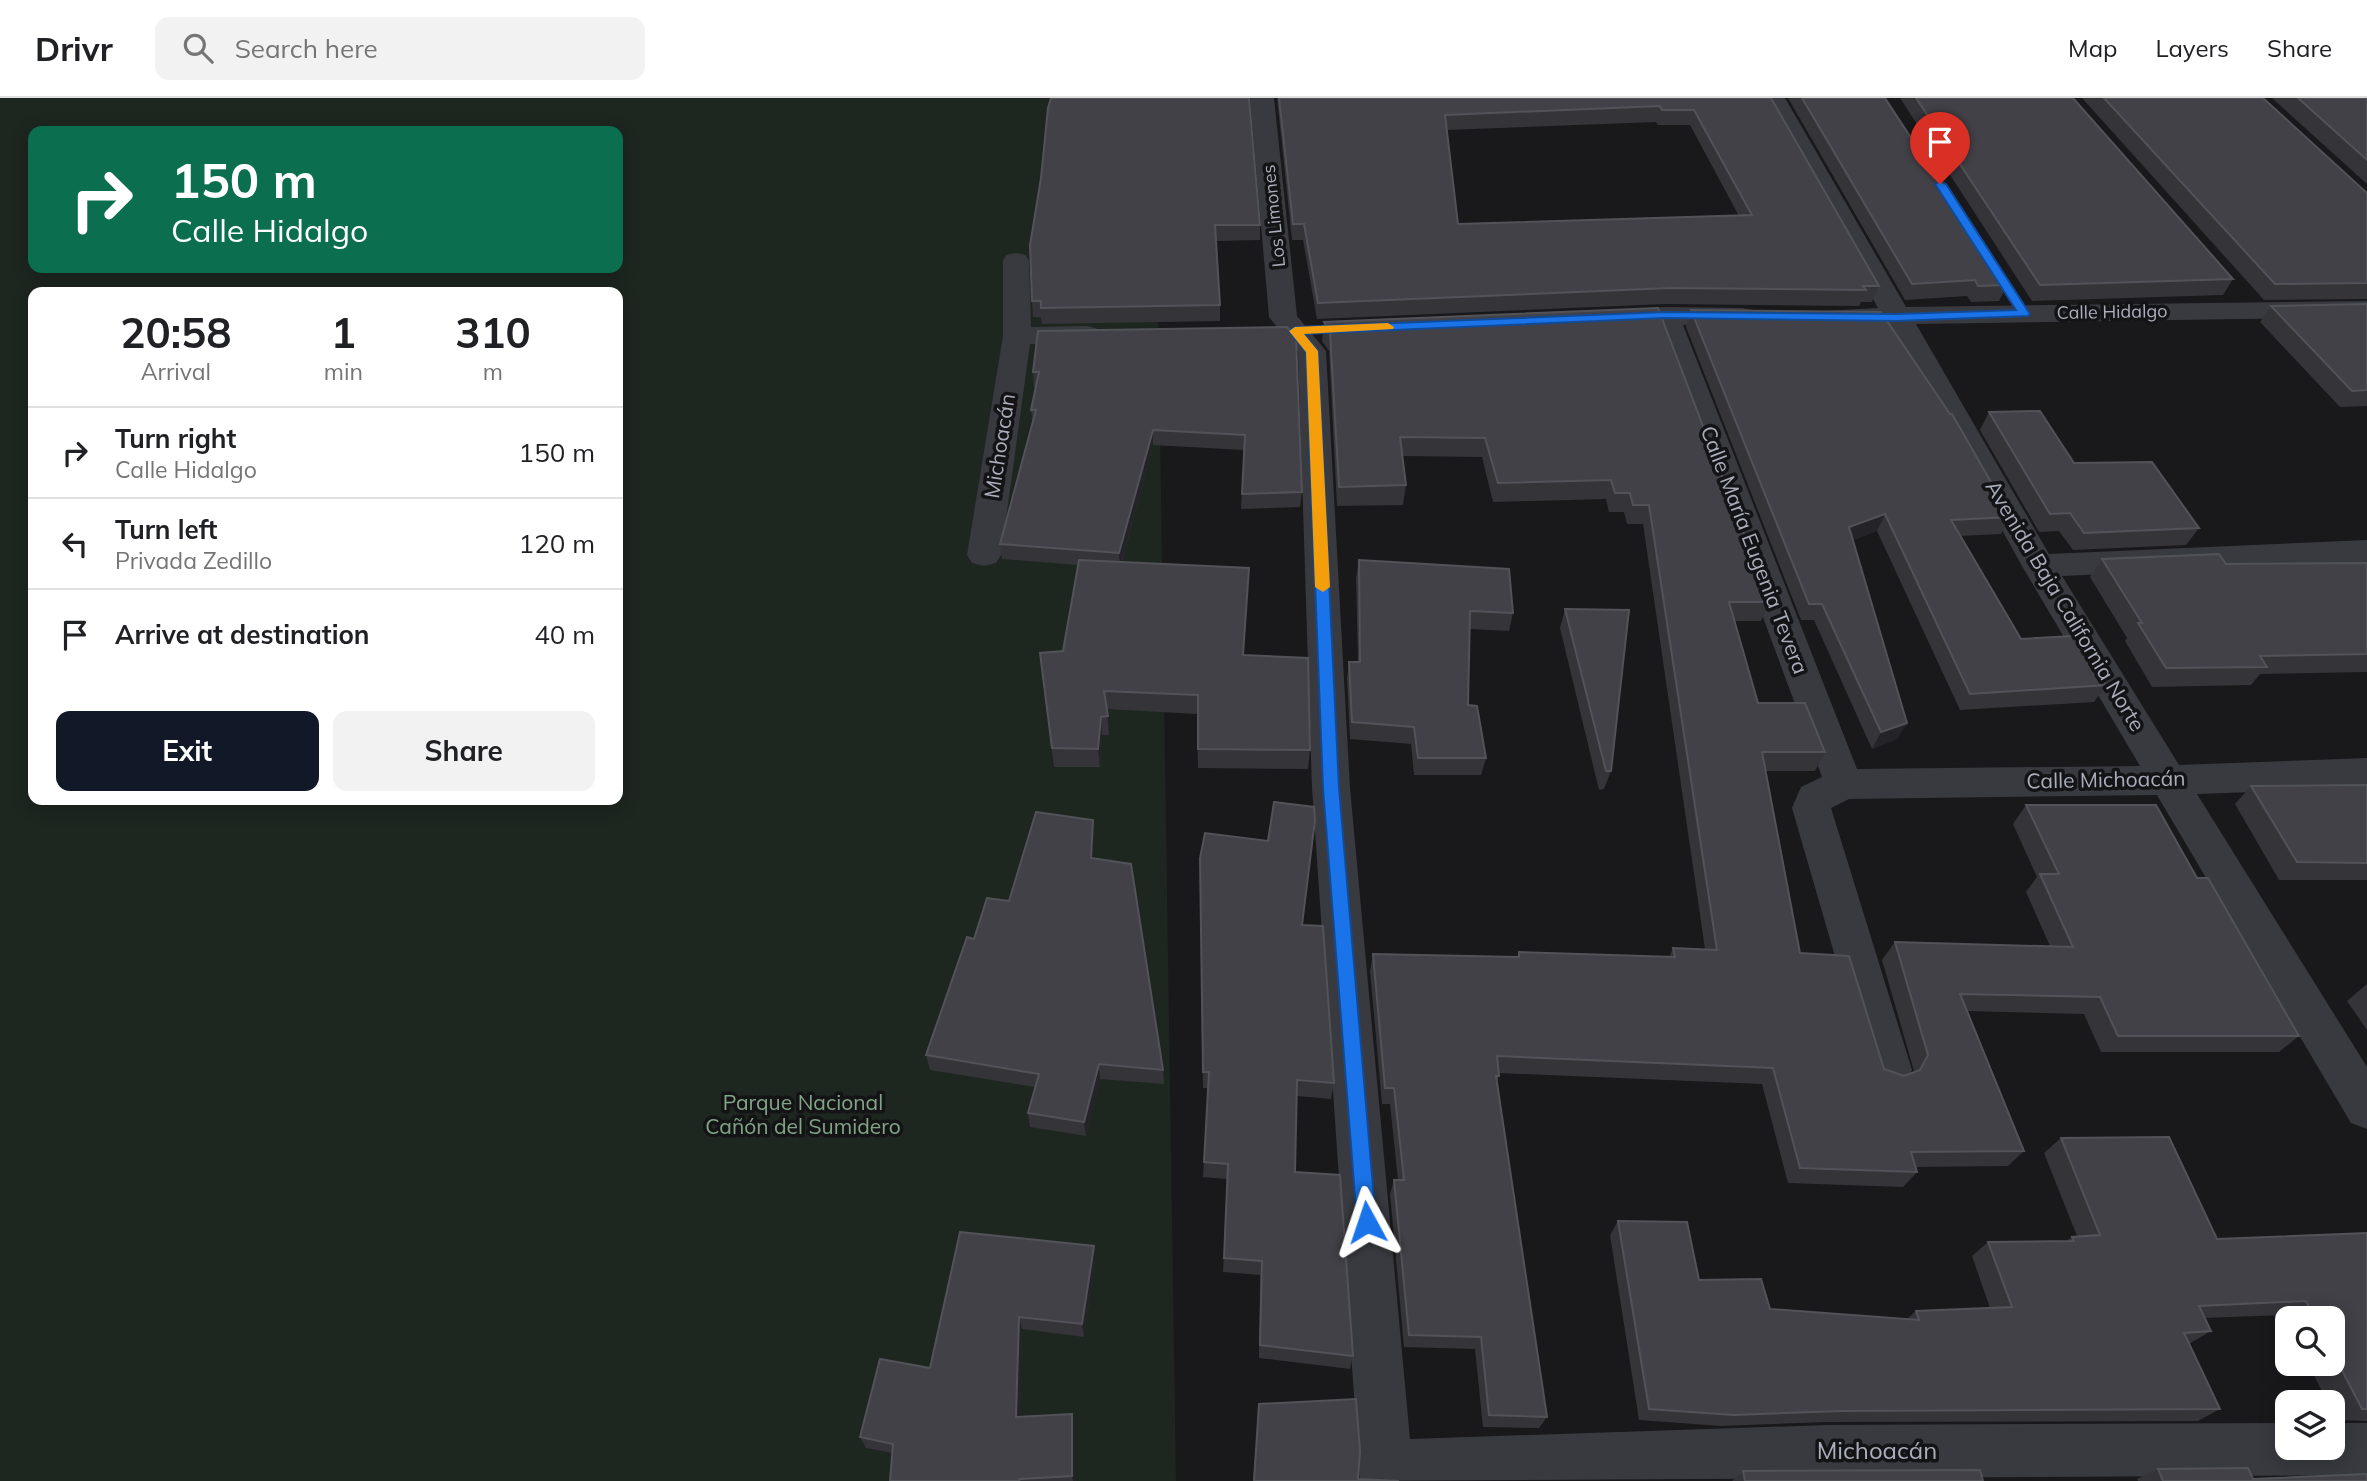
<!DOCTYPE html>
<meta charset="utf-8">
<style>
:root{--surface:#fff;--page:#f2f2f2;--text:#202124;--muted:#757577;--line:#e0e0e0;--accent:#111827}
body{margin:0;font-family:Mulish,sans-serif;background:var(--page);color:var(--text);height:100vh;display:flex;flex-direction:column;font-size:26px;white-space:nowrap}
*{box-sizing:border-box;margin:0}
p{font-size:23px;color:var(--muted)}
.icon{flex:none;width:38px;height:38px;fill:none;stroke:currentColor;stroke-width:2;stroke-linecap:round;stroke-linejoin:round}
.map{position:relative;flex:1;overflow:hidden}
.drawer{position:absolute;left:28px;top:189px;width:595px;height:518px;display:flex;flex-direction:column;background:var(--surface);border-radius:14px;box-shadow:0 4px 18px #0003}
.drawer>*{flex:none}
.banner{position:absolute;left:28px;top:28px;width:595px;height:147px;border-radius:14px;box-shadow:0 4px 18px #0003;background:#0b6e4f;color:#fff;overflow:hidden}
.buttons{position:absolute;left:2275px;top:1208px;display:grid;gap:14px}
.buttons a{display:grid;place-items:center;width:70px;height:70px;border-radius:14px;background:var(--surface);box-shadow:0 4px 18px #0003;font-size:35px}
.pin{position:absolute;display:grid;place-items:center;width:60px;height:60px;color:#fff;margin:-72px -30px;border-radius:50% 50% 50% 0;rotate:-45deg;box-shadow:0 0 7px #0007}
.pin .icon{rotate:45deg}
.me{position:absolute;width:77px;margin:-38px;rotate:355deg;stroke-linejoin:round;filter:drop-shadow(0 0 5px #0008)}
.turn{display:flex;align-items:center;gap:24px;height:147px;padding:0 28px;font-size:32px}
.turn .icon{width:91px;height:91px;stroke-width:2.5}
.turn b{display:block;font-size:49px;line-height:60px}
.eta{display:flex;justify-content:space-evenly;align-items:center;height:119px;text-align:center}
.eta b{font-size:42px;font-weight:700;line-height:49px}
.button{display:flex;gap:14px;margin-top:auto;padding:14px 28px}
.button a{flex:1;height:80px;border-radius:14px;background:var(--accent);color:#fff;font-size:28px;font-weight:700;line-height:80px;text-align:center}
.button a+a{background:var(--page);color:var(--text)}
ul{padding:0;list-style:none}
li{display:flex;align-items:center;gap:21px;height:91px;padding:0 28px;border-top:2px solid var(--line)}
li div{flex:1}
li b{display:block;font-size:26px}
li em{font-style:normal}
header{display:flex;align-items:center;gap:42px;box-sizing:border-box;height:98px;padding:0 35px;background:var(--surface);border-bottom:2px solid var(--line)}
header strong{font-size:33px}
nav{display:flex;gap:38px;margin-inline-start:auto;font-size:24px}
.search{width:490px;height:63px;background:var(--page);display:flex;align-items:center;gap:18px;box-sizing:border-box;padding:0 24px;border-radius:14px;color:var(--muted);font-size:26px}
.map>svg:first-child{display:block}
</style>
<header>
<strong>Drivr</strong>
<div class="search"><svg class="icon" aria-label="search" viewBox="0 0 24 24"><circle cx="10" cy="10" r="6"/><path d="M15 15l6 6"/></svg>Search here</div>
<nav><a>Map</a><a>Layers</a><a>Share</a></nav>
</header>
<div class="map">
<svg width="2367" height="1383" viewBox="0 0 2367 1383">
<rect width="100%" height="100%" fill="#19181b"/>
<path fill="#1e2620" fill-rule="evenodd" d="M0,0H1155L1176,1383H0ZM33,33H618V170H33ZM33,194H618V702H33Z"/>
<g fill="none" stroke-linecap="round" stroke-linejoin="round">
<g fill="#393a40" fill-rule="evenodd">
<path d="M1250,0H1274L1297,218L1326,253L1350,690L1410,1341L1828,1327L2287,1325V1349H2333V1325H2367V1377L1360,1383L1312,690L1298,254L1269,219Z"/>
<path d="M1761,0H1785L1906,209L2367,203V219L1916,226L2049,456L2367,442V464L2062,478L2179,667L2367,660V690L2197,696L2367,969V1031L2351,1025L2157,697L1849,701L1831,710L1912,972L1906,986L1890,992L1874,986L1868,972L1792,710L1801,689L1822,679L1655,227L1600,225L1596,219L1600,213L1665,209L1742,210L1752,212L1756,218L1752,224L1683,227L1857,671L2140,668L2022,468L1888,227H1834L1824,225L1820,219L1824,213L1878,210Z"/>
<path d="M1016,155L1026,157L1029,163L1031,229L1088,228L1098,231L1102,237L1098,243L1030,246L1001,457L996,465L984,468L972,465L967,457L1003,238V163L1006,157Z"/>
</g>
</g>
<g fill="#353439" fill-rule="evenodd">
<path d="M1277,0H1771L1879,188L1872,204H1861L1859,208L1665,206L1317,221L1303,142H1292ZM1656,24L1658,27H1690L1739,118L1458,126L1447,32Z"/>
<path d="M1788,0H1885L2007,187L1999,203L1971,204L1967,198L1905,202Z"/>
<path d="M1900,0H2073L2233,181L2223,197L2032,203Z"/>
<path d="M2082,0H2263L2367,95V201L2264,202Z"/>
<path d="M2272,0H2367V86Z"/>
<path d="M1041,80L1260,127V142L1216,143L1220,207V223L1042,226L1041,219H1033L1032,203Z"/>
<path d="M2367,206V308L2340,309L2260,224L2271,208Z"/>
<path d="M1658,210L1770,504L1761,523H1735L1758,605L1825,654L1815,673H1766L1800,855L1884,971L1904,978L1913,975L1914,973L1882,862L1895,844L2050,848L2026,794L2037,779L2013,726L2026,707L2197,780L2299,938L2279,954H2101L2084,916L1968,913L2024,1053L2008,1068L1916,1069L1917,1074L1903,1089L1788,1085L1762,986L1499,975V978L1497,983L1547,1319L1539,1330L1483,1329L1475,1251L1404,1249L1390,1096L1394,1082H1398L1390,1006H1382L1370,873L1373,856L1517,859L1519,854L1669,859L1673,850L1705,851L1643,426H1627L1624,414H1609L1606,401L1493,404L1482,359L1402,358L1406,387L1403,407L1337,408L1329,253L1322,243L1324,224Z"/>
<path d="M1691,212L2011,419L2001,436L1960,438L2021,541L2106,587L2094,604L1960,612L1877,433L1853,442L1907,625L1897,641L1872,651L1814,522H1801L1686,229Z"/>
<path d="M1287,229L1302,394L1300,409L1241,411L1244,352L1153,347L1122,464L1244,557L1310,652L1308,671L1198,670L1197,616L1107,611L1109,637H1102L1100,669H1054L1040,555L1063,553L1078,467L1002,461L1000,446L1033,325L1031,312L1036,290H1034L1033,274Z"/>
<path d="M1989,314L2074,365L2199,430L2186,447L2073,452L2059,433L2039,434L1980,332Z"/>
<path d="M2102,461L2226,466L2367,465V574L2260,576L2251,587L2152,589L2125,543L2127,540L2090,479Z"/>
<path d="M1359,462L1513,515L1509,533L1470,531L1468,607L1486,660L1481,677H1414L1411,646L1350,641L1347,581L1349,564H1358L1356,479Z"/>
<path d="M1565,511L1611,673L1604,691L1599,692L1560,530Z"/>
<path d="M2367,687V782H2279L2235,706L2251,688Z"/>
<path d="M1093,722L1095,738L1093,761L1163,972L1164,986L1100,981L1086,1038L1030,1029L1028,1015L1035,989L930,972L926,957L974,841L1009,803Z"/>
<path d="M1200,760L1302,827L1334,985L1331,1001L1297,998L1295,1074L1353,1258L1350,1271L1259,1260L1260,1177L1223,1174L1227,1081L1203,1079L1208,990H1203Z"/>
<path d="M2367,886V932L2347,903Z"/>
<path d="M2061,1040L2217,1141L2367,1135V1323L2337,1322L2333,1315V1304H2327L2308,1265H2333V1220H2287V1225L2283,1217L2204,1220L2211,1233L2189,1246L2220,1311L2198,1323L1828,1324L1721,1328L1639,1322L1610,1137L1618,1123L1699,1182L1770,1211L1907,1221L1916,1213L1990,1210L1972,1158L1988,1144L2066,1143L2072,1139L2077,1138L2044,1055Z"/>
<path d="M1095,1162L1084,1239L1022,1231L1020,1319L1072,1316L1074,1327V1383H890L893,1355L866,1350L860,1339L930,1270Z"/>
<path d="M1259,1306L1358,1381L1399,1383H1253Z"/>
<path d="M2158,1371L2253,1381L2367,1383H2138L2137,1381Z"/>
<path d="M1743,1373L1983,1383H1732Z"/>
</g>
<g fill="#242327">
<path d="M1153,332V347L1120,470L1119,455Z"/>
<path d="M1885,416L1877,433L1841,446L1849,429Z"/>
<path d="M1101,619L1102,637L1100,669L1098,651Z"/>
<path d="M1907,625L1897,641L1872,651L1881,634Z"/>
<path d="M1093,722L1095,738L1092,776L1091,760Z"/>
<path d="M1099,966L1100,981L1086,1038L1084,1024Z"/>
<path d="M1094,1148L1095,1162L1084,1239L1082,1226Z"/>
<path d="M1019,1219L1022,1231L1020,1330L1016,1319Z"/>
<path d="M1072,1316L1074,1327V1383H1073L1072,1378Z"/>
</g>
<g fill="#414147" stroke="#525259" stroke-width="2" fill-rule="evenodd">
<path d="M1051,0H1249L1260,127H1215L1220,207L1041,210V203H1032L1030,147L1041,80L1048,10Z"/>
<path d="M1279,0H1771L1879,188H1863L1866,192L1670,190L1318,205L1304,126H1293ZM1660,8L1662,12H1694L1752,117L1458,126L1445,17Z"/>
<path d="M1802,0H1885L2007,187L1978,188L1975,182L1912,186Z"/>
<path d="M1916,0H2073L2233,181L2040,187Z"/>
<path d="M2104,0H2263L2367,95V185L2275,186Z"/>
<path d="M2298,0H2367V62Z"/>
<path d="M2367,206V292L2352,293L2271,208Z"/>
<path d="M1658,210L1770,504H1729L1758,605H1805L1825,654H1762L1800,855L1849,858L1884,971L1904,978L1920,972L1928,957L1895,844L2073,849L2040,776H2059L2026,707H2156L2197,780H2208L2299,938H2118L2100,899L1960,896L2024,1053L1911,1054L1917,1074L1800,1070L1773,970L1497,958L1499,978H1496L1547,1319L1489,1317L1481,1239L1409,1237L1394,1082H1404L1394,990H1385L1373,856L1519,859V854L1675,859L1673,850L1717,852L1649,407H1633L1630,395H1615L1611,382L1498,385L1485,340L1400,339L1406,387L1339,389L1330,234L1324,224Z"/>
<path d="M1691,212L1881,214L1950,316H1952L2011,419L1951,422L2021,541L2073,538L2106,587L1970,596L1885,416L1849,429L1907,625L1881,634L1822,506H1809Z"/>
<path d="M1287,229L1296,240L1302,394L1242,396L1245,337L1153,332L1119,455L1000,446L1036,312H1031L1039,274H1033L1038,233Z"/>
<path d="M2040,313L2074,365L2152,364L2199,430L2084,435L2070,415L2050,416L1989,314Z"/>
<path d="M2219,456L2226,466L2367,465V556L2260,558L2267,569L2166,570L2138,525H2142L2102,461Z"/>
<path d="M1079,462L1249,470L1243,557L1308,560L1310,652L1198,651V597L1104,593L1108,618L1101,619L1098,651L1052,650L1040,555L1063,553Z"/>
<path d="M1359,462L1509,471L1513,515L1470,513L1468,607L1477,608L1486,660H1418L1414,629L1352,624L1349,564H1360Z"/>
<path d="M1565,511L1629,512L1611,673H1606Z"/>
<path d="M2367,687V765L2297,764L2251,688Z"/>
<path d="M1274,704L1314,709L1315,722L1302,827L1323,828L1334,985L1297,982L1295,1074L1340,1077L1353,1258L1260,1247L1262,1163L1224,1160L1228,1066L1204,1064L1209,974H1203L1200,760L1205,735L1268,743Z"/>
<path d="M1036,714L1093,722L1091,760L1131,766L1163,972L1099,966L1084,1024L1028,1015L1039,976L926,957L967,839L974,841L987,800L1009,803Z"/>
<path d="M2169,1039L2217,1141L2367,1135V1311H2362L2333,1255V1220H2314L2306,1203L2199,1208L2211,1233L2184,1235L2220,1311L1842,1313L1733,1317L1649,1311L1618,1123L1687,1124L1699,1182L1761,1181L1770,1211L1919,1222L1916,1213L2012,1209L1988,1144L2074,1143L2072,1139L2100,1137L2061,1040Z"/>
<path d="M960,1134L1094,1148L1082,1226L1019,1219L1016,1319L1072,1316V1378L1020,1381L1019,1383H890L893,1346L860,1339L880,1261L930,1270Z"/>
<path d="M1356,1301L1360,1353L1358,1381L1399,1383H1254L1259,1306Z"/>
<path d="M2248,1370L2253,1381L2367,1376V1383H2163L2158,1371Z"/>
<path d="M1980,1372L1983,1383H1745L1743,1373Z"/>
</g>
<path fill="#1a73e8" stroke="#114b97" stroke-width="2" d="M1940,83L1946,86L2030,216L2028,218L1896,223L1665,220L1304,236L1318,253L1339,690L1376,1124L1374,1131L1367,1133L1360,1131L1357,1124L1323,690L1306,254L1289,233L1295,229L1665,214L1896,216L2016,212L1935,86Z"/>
<path fill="#f59e0b" d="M1388,225L1394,229L1393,231L1304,236L1318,253L1330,489L1323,494L1315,489L1306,254L1289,233L1295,229Z"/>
<g text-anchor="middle" stroke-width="7" stroke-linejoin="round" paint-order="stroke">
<g font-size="18" fill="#aaaebb" stroke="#141316">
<text transform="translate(1274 118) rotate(-96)" y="6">Los Limones</text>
<text transform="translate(2112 214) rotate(-1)" y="6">Calle Hidalgo</text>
</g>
<g font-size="21" fill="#aaaebb" stroke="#141316">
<text transform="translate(1000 348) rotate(-81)" y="7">Michoacán</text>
<text transform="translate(1754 452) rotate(69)" y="7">Calle María Eugenia Tevera</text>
<text transform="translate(2065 508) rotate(59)" y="7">Avenida Baja California Norte</text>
<text transform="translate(2106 682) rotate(-1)" y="7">Calle Michoacán</text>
</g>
<g font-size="21" fill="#81a686" stroke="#141316">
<text x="803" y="1012">Parque Nacional<tspan x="803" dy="24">Cañón del Sumidero</tspan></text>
</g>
<g font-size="24" fill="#aaaebb" stroke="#141316">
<text x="1877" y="1361">Michoacán</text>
</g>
</g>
</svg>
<div class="buttons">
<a><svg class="icon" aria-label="search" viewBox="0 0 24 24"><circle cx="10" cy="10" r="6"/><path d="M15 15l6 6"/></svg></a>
<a><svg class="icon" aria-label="layers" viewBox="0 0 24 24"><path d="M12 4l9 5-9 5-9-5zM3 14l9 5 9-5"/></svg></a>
</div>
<div class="pin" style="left:1940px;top:86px;background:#d93025"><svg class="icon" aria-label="arrive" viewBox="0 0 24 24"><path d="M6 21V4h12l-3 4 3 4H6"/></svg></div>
<svg class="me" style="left:1367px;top:1124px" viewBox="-20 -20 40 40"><path d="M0-17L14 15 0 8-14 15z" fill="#1a73e8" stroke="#fff" stroke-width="4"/></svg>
<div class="banner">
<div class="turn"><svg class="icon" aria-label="right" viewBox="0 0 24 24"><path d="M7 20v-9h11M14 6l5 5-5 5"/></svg><div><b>150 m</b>Calle Hidalgo</div></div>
</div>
<section class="drawer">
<div class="eta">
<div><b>20:58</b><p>Arrival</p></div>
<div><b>1</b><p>min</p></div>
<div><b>310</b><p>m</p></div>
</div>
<ul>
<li><svg class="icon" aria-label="right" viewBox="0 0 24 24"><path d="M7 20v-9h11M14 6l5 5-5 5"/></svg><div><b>Turn right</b><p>Calle Hidalgo</p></div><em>150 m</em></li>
<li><svg class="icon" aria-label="left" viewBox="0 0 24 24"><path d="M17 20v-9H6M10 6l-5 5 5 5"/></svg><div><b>Turn left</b><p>Privada Zedillo</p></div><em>120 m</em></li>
<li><svg class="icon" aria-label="arrive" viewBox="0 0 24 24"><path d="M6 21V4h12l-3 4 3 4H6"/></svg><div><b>Arrive at destination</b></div><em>40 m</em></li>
</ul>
<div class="button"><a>Exit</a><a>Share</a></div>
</section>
</div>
